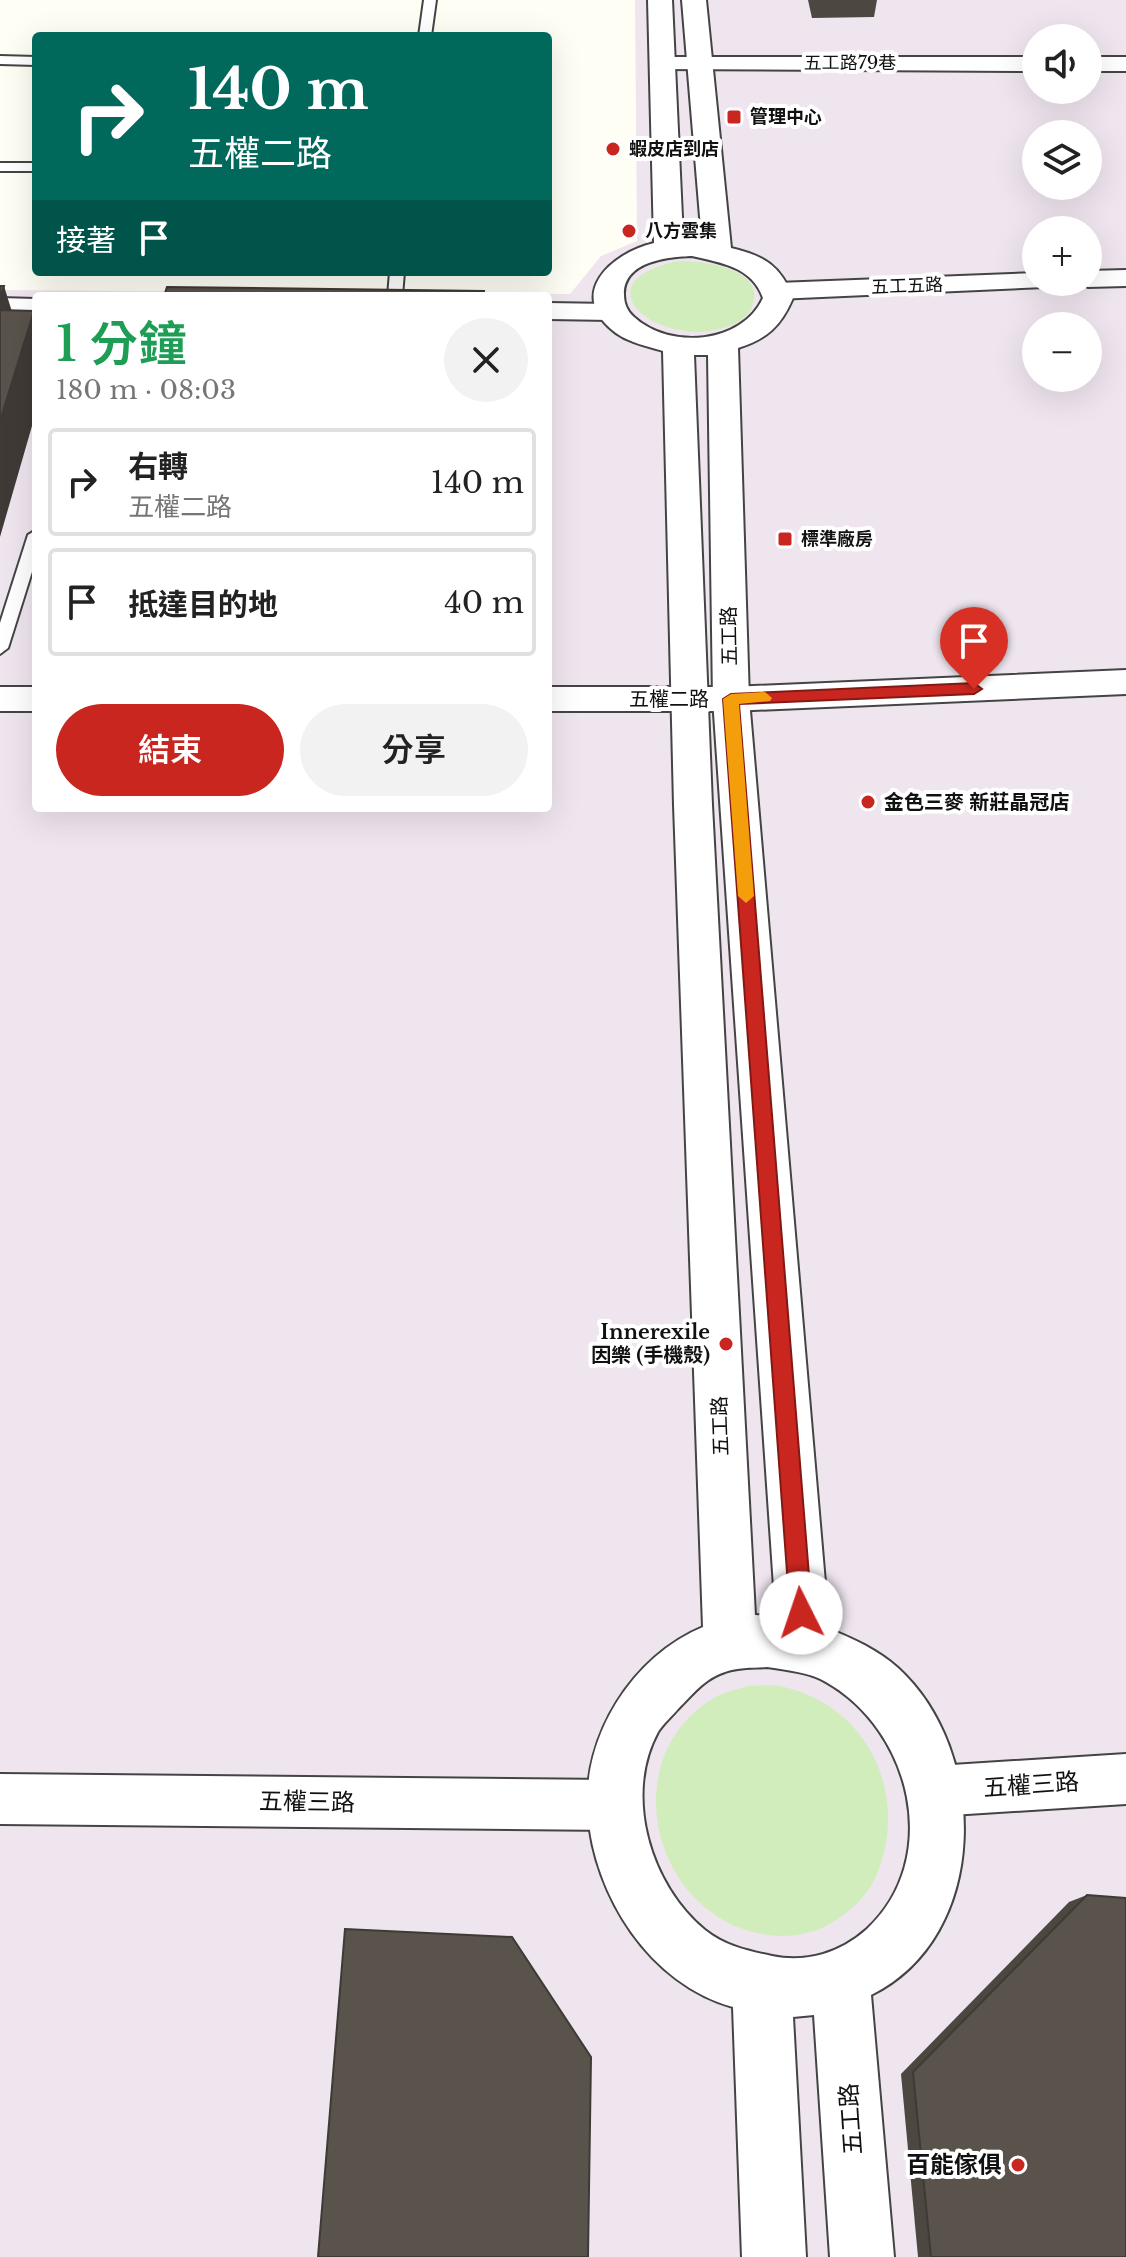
<!DOCTYPE html>
<html lang="zh-TW">
<meta charset="utf-8">
<style>
:root{--surface:#fff;--page:#f2f2f2;--text:#222;--muted:#767676;--line:#e0e0e0;--accent:#ca2620}
body{margin:0;font-family:"Libre Baskerville","Noto Sans TC",serif;background:var(--page);color:var(--text);height:100vh;display:flex;flex-direction:column;font-size:30px;white-space:nowrap}
*{box-sizing:border-box;margin:0}
p{font-size:26px;color:var(--muted)}
.icon{flex:none;width:44px;height:44px;fill:none;stroke:currentColor;stroke-width:2;stroke-linecap:round;stroke-linejoin:round}
.map{position:relative;flex:1;overflow:hidden}
.panel{position:absolute;left:32px;top:292px;width:520px;height:520px;display:flex;flex-direction:column;background:var(--surface);border-radius:8px;box-shadow:0 8px 32px #0002}
.panel>*{flex:none}
.top-card{position:absolute;left:32px;top:32px;width:520px;height:244px;border-radius:8px;box-shadow:0 8px 32px #0002;background:#00695c;color:#fff;overflow:hidden}
.tools{position:absolute;left:1022px;top:24px;display:grid;gap:16px}
.tools a{display:grid;place-items:center;width:80px;height:80px;border-radius:50%;background:var(--surface);box-shadow:0 8px 32px #0002;font-size:40px}
.pin{position:absolute;display:grid;place-items:center;width:68px;height:68px;color:#fff;margin:-82px -34px;border-radius:50% 50% 50% 0;rotate:-45deg;box-shadow:0 0 8px #0007}
.pin .icon{rotate:45deg}
.me{position:absolute;width:88px;margin:-44px;rotate:356deg;stroke-linejoin:round;filter:drop-shadow(0 0 6px #0008)}
.turn{display:flex;align-items:center;gap:28px;height:168px;padding:0 24px;font-size:36px}
.turn .icon{width:104px;height:104px;stroke-width:2.5}
.turn b{display:block;font-size:56px;line-height:68px}
.then{display:flex;align-items:center;height:76px;padding:0 24px;background:#0003;gap:16px;font-size:30px}
.round{display:grid;place-items:center;flex:none;width:84px;height:84px;border-radius:42px;background:var(--page)}
.head{display:flex;align-items:center;justify-content:space-between;height:136px;padding:0 24px}
h1{font-size:48px;font-weight:600;line-height:60px;color:#1e9e55}
.action{display:flex;gap:16px;margin-top:auto;padding:16px 24px}
.action a{flex:1;height:92px;border-radius:48px;background:var(--accent);color:#fff;font-size:32px;font-weight:600;line-height:92px;text-align:center}
.action a+a{background:var(--page);color:var(--text)}
ul{padding:0;list-style:none}
li{display:flex;align-items:center;gap:24px;height:108px;margin:0 16px 12px;padding:0 8px;border:4px solid var(--line);border-radius:8px}
li div{flex:1}
li b{display:block;font-size:30px}
li em{font-style:normal}
.map>svg:first-child{display:block}
</style>
<div class="map">
<svg width="1126" height="2257" viewBox="0 0 1126 2257">
<rect width="100%" height="100%" fill="#fffef4"/>
<path fill="#efe5ef" fill-rule="evenodd" d="M635,0H1126V2257H0V290L570,294L601,256L637,241ZM1036,38H1088V90H1036ZM1036,134H1088V186H1036ZM1036,230H1088V282H1036ZM36,296H548V808H36ZM1036,326H1088V378H1036Z"/>
<g fill="#d0edbb">
<path d="M679,261C701,261 765,268 753,304C750,316 738,323 727,327C656,350 577,281 679,261Z"/>
<path d="M748,1686C759,1686 773,1684 784,1687C870,1707 910,1797 876,1876C866,1899 847,1914 826,1926C806,1936 783,1938 762,1934C652,1914 614,1757 714,1698C723,1692 737,1690 748,1686Z"/>
</g>
<g fill="none" stroke-linecap="round" stroke-linejoin="round">
<defs>
<g id="service">
<path d="M424,0H436L431,36H419Z"/>
<path d="M0,56L36,57V65L0,64Z"/>
<rect x="0" y="163" width="36" height="8"/>
<path d="M390,272H404L402,296H388Z"/>
<path d="M36,530V559L8,648L0,654V623L28,535Z"/>
</g>
<g id="minor">
<path d="M664,57H1036V71L656,69L652,64L656,59Z"/>
<rect x="1088" y="57" width="38" height="14"/>
<path d="M1126,270V286L1088,287L1077,282H1088V271Z"/>
<path d="M1036,273V282H1049L1045,287L777,299L767,297L764,291L767,285L777,283Z"/>
<path d="M0,298L36,299V315L0,314Z"/>
<path d="M548,303L611,304L621,306L625,312L621,318L611,320L548,319Z"/>
<path d="M1126,670V694L731,711H548V687H731Z"/>
<rect x="0" y="687" width="36" height="24"/>
<path d="M1126,1754V1804L936,1816L918,1809L911,1791L918,1773L936,1766Z"/>
<path d="M0,1774L613,1780L631,1787L638,1805L631,1823L613,1830L0,1824Z"/>
</g>
<path id="tertiary" d="M648,0H672L683,239L702,241L682,0H706L731,248C765,256 781,266 793,298C781,326 767,339 738,348L749,699L829,1629C854,1639 878,1650 898,1668C989,1751 991,1936 871,1995L894,2257H830L814,2015L793,2017L806,2257H742L733,2007C650,1984 594,1896 588,1813C582,1736 633,1656 703,1627L674,805L663,351C647,346 630,343 616,333C565,295 611,253 654,243ZM692,256C722,263 752,267 763,298C742,344 670,350 634,317C627,311 624,303 624,295C623,261 668,257 692,256ZM694,355H708L713,699L776,1616L755,1615L712,805ZM767,1667C786,1670 809,1672 826,1682C911,1730 943,1858 867,1929C840,1953 807,1963 772,1956C748,1951 725,1946 705,1930C651,1886 623,1796 658,1732C663,1724 672,1716 678,1709C692,1695 705,1678 725,1672C738,1667 753,1668 767,1667Z"/>
</defs>
<use href="#service" stroke="#444" stroke-width="4"/>
<use href="#minor" stroke="#444" stroke-width="4"/>
<use href="#tertiary" stroke="#444" stroke-width="4"/>
<use href="#service" fill="#fff" fill-rule="evenodd"/>
<use href="#minor" fill="#fff" fill-rule="evenodd"/>
<use href="#tertiary" fill="#fff" fill-rule="evenodd"/>
</g>
<g fill="#4d4741">
<path d="M808,0H877L874,17L812,18Z"/>
<path d="M1087,1895L1126,2257H918L901,2074L1069,1902Z"/>
</g>
<g fill="#3f3a35">
<path d="M4,286L21,341L0,322V300Z"/>
<path d="M34,311L36,319V412L0,537V421Z"/>
</g>
<g fill="#5a534c" stroke="#3f3a35" stroke-width="2">
<path d="M0,286H4L0,300Z"/>
<path d="M167,287L484,291L483,296H164Z"/>
<path d="M0,310L34,311L0,421Z"/>
<path d="M1087,1895L1126,1898V2257H931L913,2072Z"/>
<path d="M345,1929L512,1937L591,2057L588,2257H318Z"/>
</g>
<path fill="#ca2620" stroke="#831915" stroke-width="2" d="M974,683L982,689L974,694L739,704L812,1613L809,1621L801,1624L794,1621L790,1613L723,699L731,694Z"/>
<path fill="#f59e0b" d="M765,692L772,698L770,701L739,704L754,896L746,903L738,896L723,699L731,694Z"/>
<g fill="#ca2620" stroke="#fff" stroke-width="3">
<rect x="726" y="109" width="16" height="16" rx="4"/>
<circle cx="613" cy="149" r="8"/>
<circle cx="629" cy="231" r="8"/>
<rect x="777" y="531" width="16" height="16" rx="4"/>
<circle cx="868" cy="802" r="8"/>
<circle cx="726" cy="1344" r="8"/>
<circle cx="1018" cy="2165" r="8"/>
</g>
<g text-anchor="middle" stroke-width="8" stroke-linejoin="round" paint-order="stroke">
<g font-size="18" fill="#111" stroke="#fff">
<text x="850" y="69">五工路79巷</text>
<text transform="translate(907 286) rotate(-2)" y="6">五工五路</text>
</g>
<g font-size="18" font-weight="bold" fill="#111" stroke="#fff" text-anchor="start">
<text x="750" y="123">管理中心</text>
<text x="629" y="155">蝦皮店到店</text>
<text x="645" y="237">八方雲集</text>
<text x="801" y="545">標準廠房</text>
</g>
<g font-size="20" fill="#111" stroke="#fff">
<text transform="translate(729 636) rotate(-91)" y="7">五工路</text>
<text x="669" y="706">五權二路</text>
<text transform="translate(720 1426) rotate(-92)" y="7">五工路</text>
</g>
<g font-size="20" font-weight="bold" fill="#111" stroke="#fff" text-anchor="start">
<text x="884" y="809">金色三麥 新莊晶冠店</text>
<text x="710" y="1339" text-anchor="end">Innerexile<tspan x="710" dy="23">因樂 (手機殼)</tspan></text>
</g>
<g font-size="24" fill="#111" stroke="#fff">
<text transform="translate(1031 1785) rotate(-4)" y="8">五權三路</text>
<text transform="translate(307 1802) rotate(1)" y="8">五權三路</text>
<text transform="translate(851 2119) rotate(-94)" y="8">五工路</text>
</g>
<g font-size="24" font-weight="bold" fill="#111" stroke="#fff" text-anchor="end">
<text x="1002" y="2173">百能傢俱</text>
</g>
</g>
</svg>
<div class="tools">
<a><svg class="icon" aria-label="sound" viewBox="0 0 24 24"><path d="M4 9h4l5-4v14l-5-4H4zM17 9q2 3 0 6"/></svg></a>
<a><svg class="icon" aria-label="layers" viewBox="0 0 24 24"><path d="M12 4l9 5-9 5-9-5zM3 14l9 5 9-5"/></svg></a>
<a>+</a>
<a>−</a>
</div>
<div class="pin" style="left:974px;top:689px;background:#d93025"><svg class="icon" aria-label="arrive" viewBox="0 0 24 24"><path d="M6 21V4h12l-3 4 3 4H6"/></svg></div>
<svg class="me" style="left:801px;top:1613px" viewBox="-20 -20 40 40"><circle r="19" fill="#fff"/><path d="M0-13L10 11 0 6-10 11z" fill="#ca2620"/></svg>
<div class="top-card">
<div class="turn"><svg class="icon" aria-label="right" viewBox="0 0 24 24"><path d="M7 20v-9h11M14 6l5 5-5 5"/></svg><div><b>140 m</b>五權二路</div></div>
<div class="then">接著<svg class="icon" aria-label="arrive" viewBox="0 0 24 24"><path d="M6 21V4h12l-3 4 3 4H6"/></svg></div>
</div>
<section class="panel">
<div class="head"><div><h1>1 分鐘</h1><p>180 m · 08:03</p></div><a class="round"><svg class="icon" aria-label="close" viewBox="0 0 24 24"><path d="M6 6l12 12M18 6L6 18"/></svg></a></div>
<ul>
<li><svg class="icon" aria-label="right" viewBox="0 0 24 24"><path d="M7 20v-9h11M14 6l5 5-5 5"/></svg><div><b>右轉</b><p>五權二路</p></div><em>140 m</em></li>
<li><svg class="icon" aria-label="arrive" viewBox="0 0 24 24"><path d="M6 21V4h12l-3 4 3 4H6"/></svg><div><b>抵達目的地</b></div><em>40 m</em></li>
</ul>
<div class="action"><a>結束</a><a>分享</a></div>
</section>
</div>
